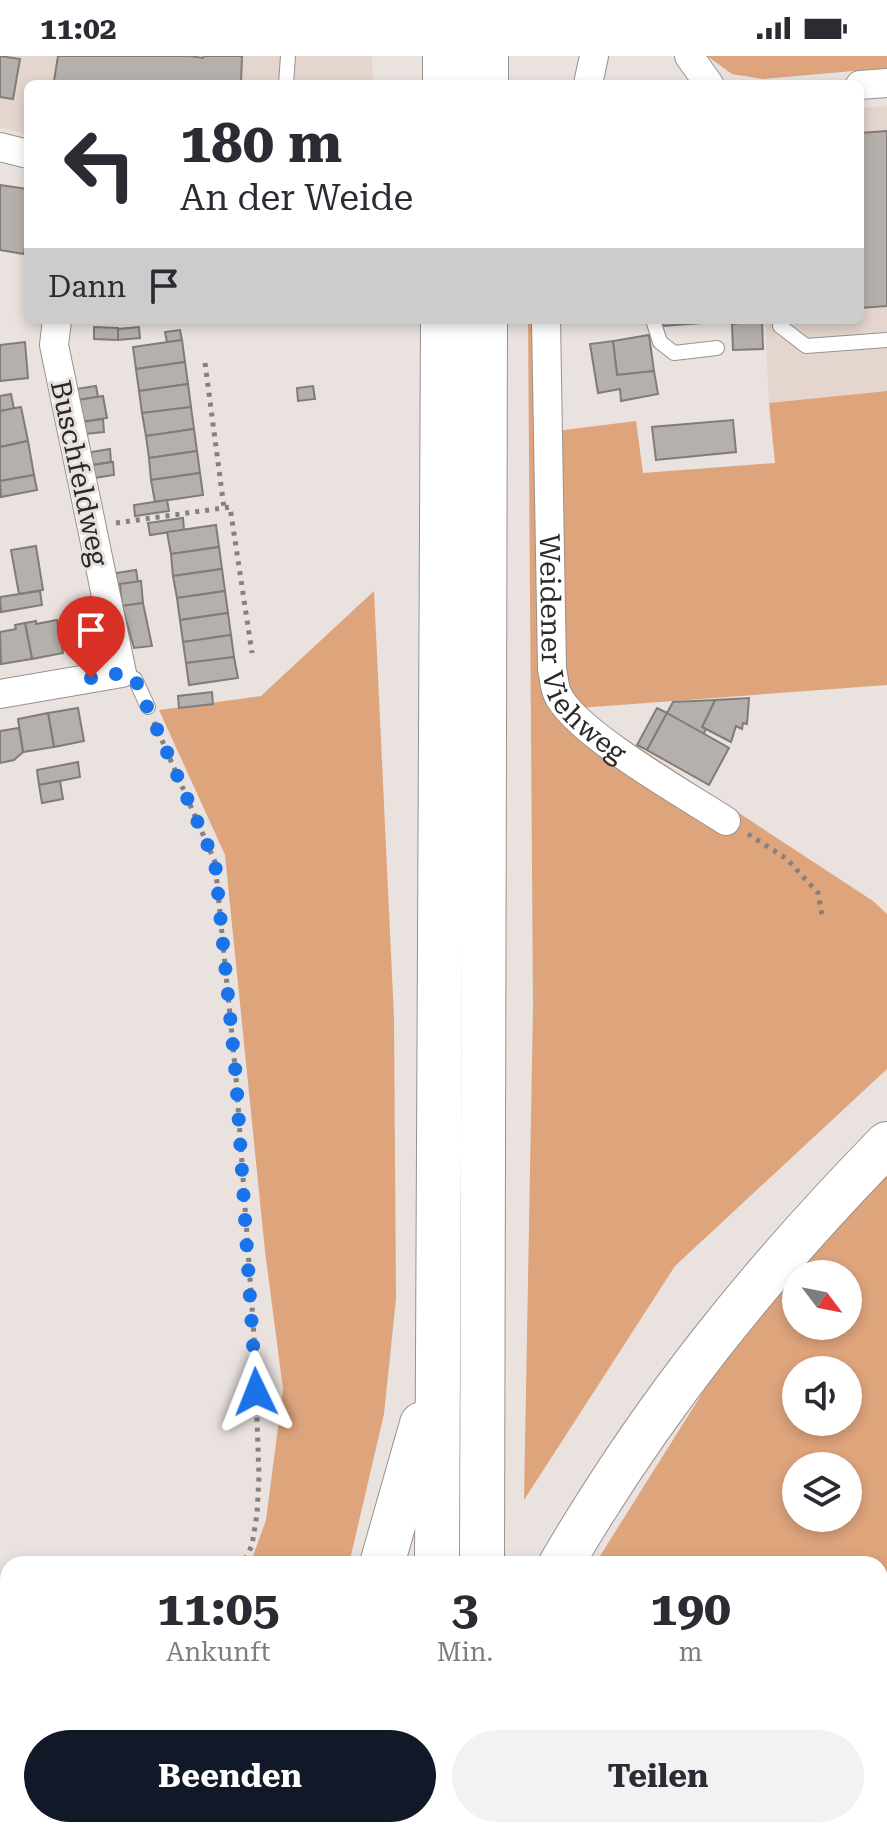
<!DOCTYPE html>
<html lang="de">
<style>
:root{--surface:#fff;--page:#f2f2f3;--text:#2b2b33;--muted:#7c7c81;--accent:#111827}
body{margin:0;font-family:"Roboto Serif",serif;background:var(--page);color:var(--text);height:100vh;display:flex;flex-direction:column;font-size:30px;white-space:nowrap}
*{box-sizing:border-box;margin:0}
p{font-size:26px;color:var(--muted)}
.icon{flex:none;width:44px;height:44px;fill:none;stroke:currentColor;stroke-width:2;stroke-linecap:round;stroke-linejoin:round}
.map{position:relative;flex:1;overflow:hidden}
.panel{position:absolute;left:0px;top:1500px;width:888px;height:282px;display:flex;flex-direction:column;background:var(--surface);border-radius:24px 24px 0 0;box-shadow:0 4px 12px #0003}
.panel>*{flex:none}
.hud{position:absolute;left:24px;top:24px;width:840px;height:244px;border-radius:12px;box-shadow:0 4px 12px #0003;background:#fff;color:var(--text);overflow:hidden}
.needle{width:52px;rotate:122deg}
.controls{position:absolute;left:782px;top:1204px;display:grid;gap:16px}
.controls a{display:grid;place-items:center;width:80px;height:80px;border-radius:50%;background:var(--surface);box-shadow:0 4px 12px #0003;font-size:40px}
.pin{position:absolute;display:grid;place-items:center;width:68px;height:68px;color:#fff;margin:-82px -34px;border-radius:50% 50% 50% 0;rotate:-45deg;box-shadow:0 0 8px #0007}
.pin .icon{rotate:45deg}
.me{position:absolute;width:88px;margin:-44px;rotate:358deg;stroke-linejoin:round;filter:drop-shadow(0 0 6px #0008)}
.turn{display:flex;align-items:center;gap:28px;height:168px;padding:0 24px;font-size:36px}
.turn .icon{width:104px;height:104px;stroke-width:2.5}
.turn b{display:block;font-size:56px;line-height:68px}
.then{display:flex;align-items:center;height:76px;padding:0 24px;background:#0003;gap:16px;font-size:30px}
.eta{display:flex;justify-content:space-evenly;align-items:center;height:136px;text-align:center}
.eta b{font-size:48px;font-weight:700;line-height:56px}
.button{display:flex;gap:16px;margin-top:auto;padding:16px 24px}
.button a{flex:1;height:92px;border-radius:48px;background:var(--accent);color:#fff;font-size:32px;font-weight:700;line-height:92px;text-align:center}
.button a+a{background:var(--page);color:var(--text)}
.status{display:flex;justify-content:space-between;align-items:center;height:56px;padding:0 40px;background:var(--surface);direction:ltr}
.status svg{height:22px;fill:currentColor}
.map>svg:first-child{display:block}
</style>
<div class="status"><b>11:02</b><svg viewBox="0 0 49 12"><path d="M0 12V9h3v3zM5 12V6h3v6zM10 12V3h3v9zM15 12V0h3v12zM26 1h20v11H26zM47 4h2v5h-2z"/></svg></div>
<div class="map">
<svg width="887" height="1781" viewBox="0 0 887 1781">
<rect width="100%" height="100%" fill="#e9e2de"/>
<g fill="#e4d5ce">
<path d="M0,0H372L373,28H28V79L0,71Z"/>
<path d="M887,50V335L769,347L765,264H860V52Z"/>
</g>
<g fill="#dea47c" fill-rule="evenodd">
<path d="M707,0H887V12L763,23L732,18Z"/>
<path d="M528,264H554L556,375L636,365L643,417L775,407L769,347L887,335V629L579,652L873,845L887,858V1013L675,1210L524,1444L533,951Z"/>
<path d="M374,535L394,962L396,1243L384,1358L349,1508H250L266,1464L283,1333L265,1195L225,799L159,654L261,640Z"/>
<path d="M887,1119V1611L880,1626V1508H595L730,1293L796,1219V1270H848V1218H796ZM796,1314H848V1366H796ZM796,1410H848V1462H796Z"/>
<path d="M140,1774H243L240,1781H136Z"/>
<path d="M558,1774H816L813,1781H559Z"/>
</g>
<g fill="#b6b0ac" stroke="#827c78" stroke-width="2">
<path d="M0,0L20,3L13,43L0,41Z"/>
<path d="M58,0H190L203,2L204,0H242L241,28H73L54,25Z"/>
<path d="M887,75V250L860,252V77Z"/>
<path d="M0,129L28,133V171L24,198L0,194Z"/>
<path d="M662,264H702V267L663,270Z"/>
<path d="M762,264L763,293L733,294L732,268Z"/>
<path d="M94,271L118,272V284L94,283Z"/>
<path d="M139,271L140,282L118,284V273Z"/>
<path d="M180,274L182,284L167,286L165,276Z"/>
<path d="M649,279L654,315L617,319L613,285Z"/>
<path d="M182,284L185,306L136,313L133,291Z"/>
<path d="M613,285L617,319L654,315L658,338L621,345L620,333L598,337L590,288Z"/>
<path d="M25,286L28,322L0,325V289Z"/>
<path d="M185,306L188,328L139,335L136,313Z"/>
<path d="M188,328L191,351L142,357L139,335Z"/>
<path d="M96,330L98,341L78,344L76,333Z"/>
<path d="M313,330L315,343L298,345L297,332Z"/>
<path d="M11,338L14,353L0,355V340Z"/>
<path d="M103,340L107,362L81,366L78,344Z"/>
<path d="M21,351L28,385L0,391V355Z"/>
<path d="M191,351L194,373L146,380L142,357Z"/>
<path d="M103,363L104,376L85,378L83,366Z"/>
<path d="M733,364L736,396L656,404L652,371Z"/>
<path d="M194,373L197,395L149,402L146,380Z"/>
<path d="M28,385L34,419L0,425V391Z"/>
<path d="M110,393L111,406L92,409L91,396Z"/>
<path d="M197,395L200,417L151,424L149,402Z"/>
<path d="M113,406L114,419L94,422L92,409Z"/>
<path d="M200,417L203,439L155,446L151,424Z"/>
<path d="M34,419L37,434L1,441L0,425Z"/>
<path d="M167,444L169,455L135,460L134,449Z"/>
<path d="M183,462L184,474L150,479L148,467Z"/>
<path d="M216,469L219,491L171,498L167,476Z"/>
<path d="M36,490L43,534L19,538L11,494Z"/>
<path d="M219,491L222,513L173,520L171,498Z"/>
<path d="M222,513L225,535L177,542L173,520Z"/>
<path d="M136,514L138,526L117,529L116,517Z"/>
<path d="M141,525L143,547L122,550L120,528Z"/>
<path d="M40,535L42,549L1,556L0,541Z"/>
<path d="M225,535L228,557L180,564L177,542Z"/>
<path d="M143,547L152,590L134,592L122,550Z"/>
<path d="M228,557L231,579L183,586L180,564Z"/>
<path d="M57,564L63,597L32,603L25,567L36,565V568Z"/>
<path d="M25,567L32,603L1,608L0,576L16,573L15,569Z"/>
<path d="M231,579L234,601L186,607L183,586Z"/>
<path d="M234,601L238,622L189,629L186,607Z"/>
<path d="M212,636L213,648L179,652L178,640Z"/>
<path d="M749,642L747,668L743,667L742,673L736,670L731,686L702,671L715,644Z"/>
<path d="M715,644L702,671L706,673L703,679L667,657L673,646Z"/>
<path d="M78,652L84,685L54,691L48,657Z"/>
<path d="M657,652L667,657L647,694L637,689Z"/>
<path d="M48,657L54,691L23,696L18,663Z"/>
<path d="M667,657L729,692L709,729L647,694Z"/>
<path d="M19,672L23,696L14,704L0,707V675Z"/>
<path d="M78,706L80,721L39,729L37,714Z"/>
<path d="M60,725L63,743L42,747L39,729Z"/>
</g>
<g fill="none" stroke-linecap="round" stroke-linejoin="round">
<defs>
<g id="lane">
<path d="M286,28L288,0"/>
<path d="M653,264L660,286L674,297L717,292"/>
<path d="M780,264V270L806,290L887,284"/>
<path d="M122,617L135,623L148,651"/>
</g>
<g id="street">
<path d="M689,0L709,28"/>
<path d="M588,28L594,0"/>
<path d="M860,29L887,27"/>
<path d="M0,91L28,98"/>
<path id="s1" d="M546,264L552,613C554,621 554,630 557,637C572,675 689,741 726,765"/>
<path d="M0,638L122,617L54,289L57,264"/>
</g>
<g id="highway">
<path d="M445,28V0"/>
<path d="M486,28V0"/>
<path d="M382,1508L422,1368"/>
<path d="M437,1508L443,264"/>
<path d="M482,1508L485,264"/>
<path d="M561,1508C654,1349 759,1219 887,1088"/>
<path d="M880,1706L887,1691"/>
<path d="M522,1774L524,1781"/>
<path d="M270,1781L273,1774"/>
<path d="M430,1781L433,1774"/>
<path d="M481,1781V1774"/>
<path d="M847,1781L850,1774"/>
</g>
</defs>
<use href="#lane" stroke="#98928d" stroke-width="16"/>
<use href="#street" stroke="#98928d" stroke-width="30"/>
<use href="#highway" stroke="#98928d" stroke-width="46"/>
<g stroke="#86817e" stroke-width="5" stroke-dasharray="4 6" stroke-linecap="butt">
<path d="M205,307L224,452"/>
<path d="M116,467L230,451L252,597"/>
<path d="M154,666L215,806L236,1021L254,1280L259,1420L257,1458L252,1489L243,1508"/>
<path d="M748,778L787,803L818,837L822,859"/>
<path d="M0,1563L8,1561"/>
</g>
<use href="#lane" stroke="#fff" stroke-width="14"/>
<use href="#street" stroke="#fff" stroke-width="28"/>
<use href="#highway" stroke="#fff" stroke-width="44"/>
</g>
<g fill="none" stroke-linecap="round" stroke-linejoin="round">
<path stroke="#1a73e8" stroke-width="14" stroke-dasharray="0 25.2" d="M91,622L122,617L135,623L215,806L236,1021L256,1336"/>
</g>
<g text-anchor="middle" stroke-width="6" stroke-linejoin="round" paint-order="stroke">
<g font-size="28" fill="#2c2928" stroke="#e9e2de">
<text transform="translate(80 417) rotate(78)" y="10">Buschfeldweg</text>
<text dy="10" stroke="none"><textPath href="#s1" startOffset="340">Weidener Viehweg</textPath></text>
</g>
</g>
</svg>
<div class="controls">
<a><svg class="needle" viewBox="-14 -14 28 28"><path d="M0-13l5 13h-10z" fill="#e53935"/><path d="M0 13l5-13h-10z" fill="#7c7c81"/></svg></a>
<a><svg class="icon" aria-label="sound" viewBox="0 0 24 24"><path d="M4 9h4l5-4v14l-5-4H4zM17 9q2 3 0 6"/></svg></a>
<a><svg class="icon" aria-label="layers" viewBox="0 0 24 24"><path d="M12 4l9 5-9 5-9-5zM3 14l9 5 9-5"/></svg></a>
</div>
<div class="pin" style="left:91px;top:622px;background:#d93025"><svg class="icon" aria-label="arrive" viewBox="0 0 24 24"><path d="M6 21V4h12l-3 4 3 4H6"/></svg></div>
<svg class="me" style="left:256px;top:1336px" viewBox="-20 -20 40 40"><path d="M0-17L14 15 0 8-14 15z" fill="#1a73e8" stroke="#fff" stroke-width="4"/></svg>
<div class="hud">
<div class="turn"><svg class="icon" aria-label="left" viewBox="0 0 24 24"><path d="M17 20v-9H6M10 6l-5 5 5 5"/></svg><div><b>180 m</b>An der Weide</div></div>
<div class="then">Dann<svg class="icon" aria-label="arrive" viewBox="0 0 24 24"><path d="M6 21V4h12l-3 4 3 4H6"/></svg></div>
</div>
<section class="panel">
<div class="eta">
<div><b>11:05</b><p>Ankunft</p></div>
<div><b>3</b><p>Min.</p></div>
<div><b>190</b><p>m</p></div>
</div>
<div class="button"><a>Beenden</a><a>Teilen</a></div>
</section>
</div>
